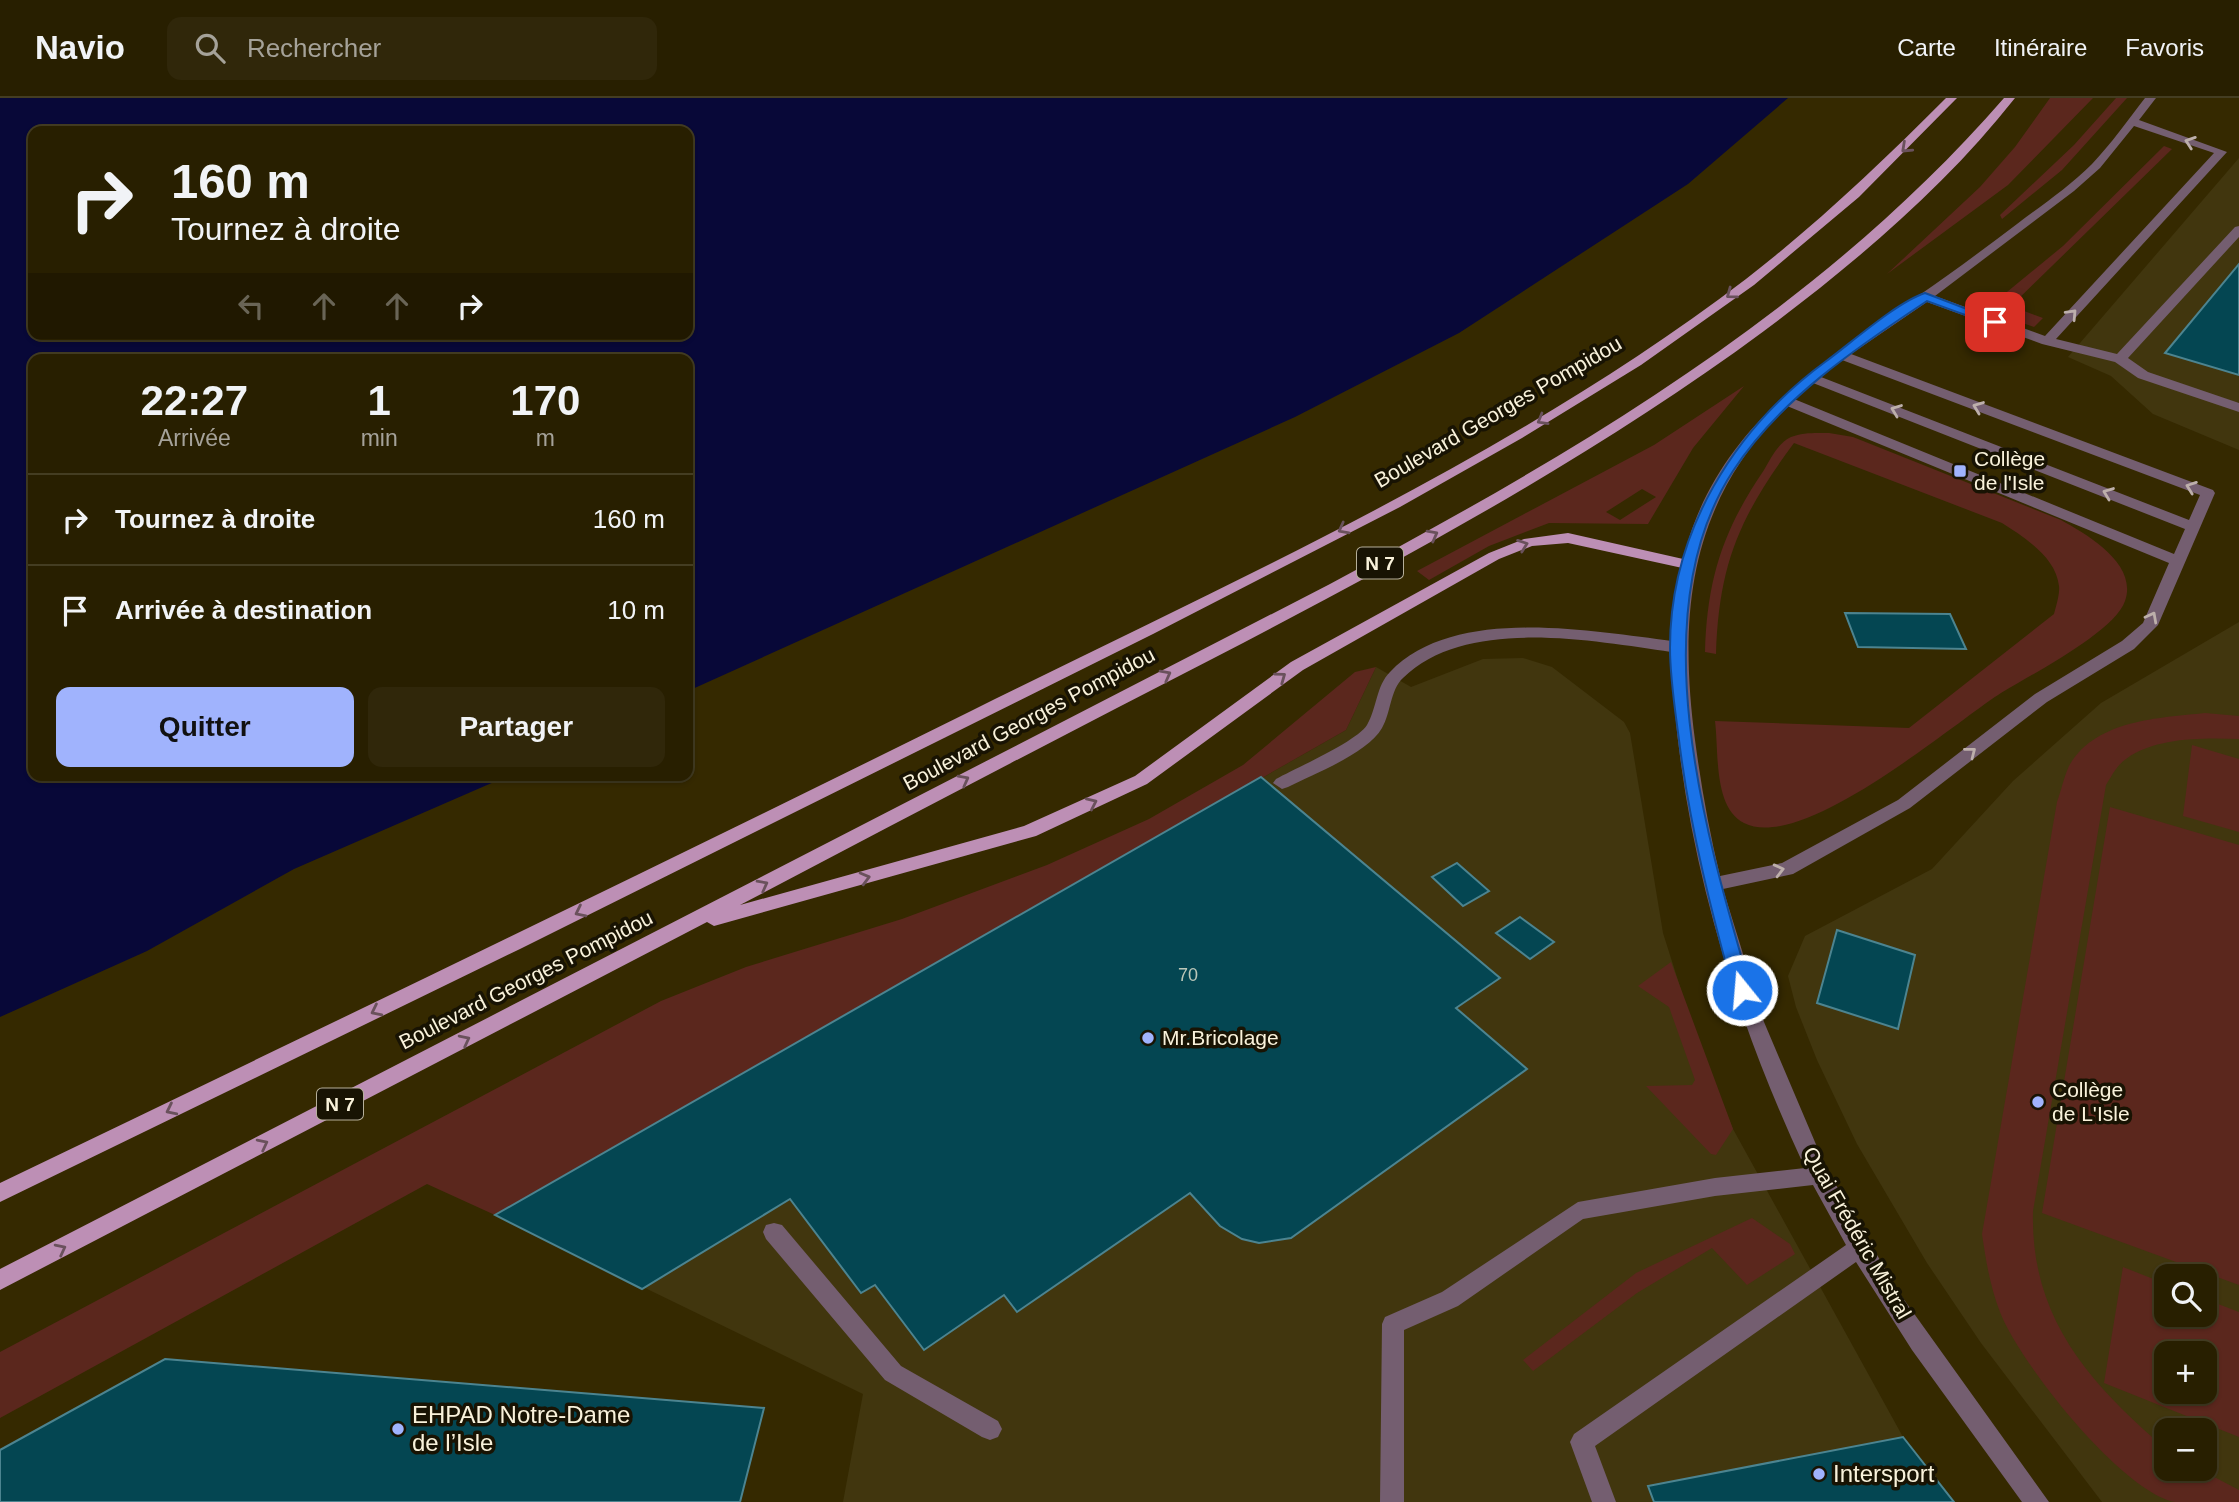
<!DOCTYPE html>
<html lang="fr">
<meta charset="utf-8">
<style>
:root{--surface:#281f00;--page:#30270a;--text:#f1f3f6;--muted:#a5a299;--line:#443d22;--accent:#a0b3fd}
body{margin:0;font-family:Arial,sans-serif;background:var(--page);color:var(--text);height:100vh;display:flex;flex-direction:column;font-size:26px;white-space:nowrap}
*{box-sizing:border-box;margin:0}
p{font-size:23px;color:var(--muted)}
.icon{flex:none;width:38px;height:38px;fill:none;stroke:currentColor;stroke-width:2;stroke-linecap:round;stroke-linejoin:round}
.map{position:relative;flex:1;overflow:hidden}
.sheet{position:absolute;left:28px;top:256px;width:665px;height:427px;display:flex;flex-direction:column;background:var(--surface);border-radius:14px;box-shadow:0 2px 5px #0004,0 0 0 2px var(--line)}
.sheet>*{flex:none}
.banner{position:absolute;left:28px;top:28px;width:665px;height:214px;border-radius:14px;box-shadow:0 2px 5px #0004,0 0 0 2px var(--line);background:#281f00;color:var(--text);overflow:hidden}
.tools{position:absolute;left:2154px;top:1166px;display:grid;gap:14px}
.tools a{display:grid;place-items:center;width:63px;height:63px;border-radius:14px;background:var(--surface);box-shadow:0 2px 5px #0004,0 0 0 2px var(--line);font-size:35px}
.pin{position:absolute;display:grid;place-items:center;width:60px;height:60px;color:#fff;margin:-30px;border-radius:14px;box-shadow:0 4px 10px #0006}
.me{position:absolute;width:77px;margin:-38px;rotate:343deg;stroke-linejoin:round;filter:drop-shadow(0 0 5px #0008)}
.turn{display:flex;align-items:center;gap:24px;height:147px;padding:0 28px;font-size:32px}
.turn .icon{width:91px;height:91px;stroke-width:2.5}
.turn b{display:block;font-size:49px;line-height:60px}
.lanes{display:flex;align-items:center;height:66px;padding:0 28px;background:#0003;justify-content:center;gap:35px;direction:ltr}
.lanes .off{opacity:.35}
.eta{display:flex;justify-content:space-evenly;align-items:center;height:119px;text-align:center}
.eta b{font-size:42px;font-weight:700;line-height:49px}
.primary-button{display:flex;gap:14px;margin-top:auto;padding:14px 28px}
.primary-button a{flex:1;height:80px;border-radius:14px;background:var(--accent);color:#111;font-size:28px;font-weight:700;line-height:80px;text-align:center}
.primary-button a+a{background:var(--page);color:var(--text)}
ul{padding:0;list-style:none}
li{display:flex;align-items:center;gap:21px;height:91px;padding:0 28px;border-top:2px solid var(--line)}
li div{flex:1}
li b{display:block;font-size:26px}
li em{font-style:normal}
header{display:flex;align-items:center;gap:42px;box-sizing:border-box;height:98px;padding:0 35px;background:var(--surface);border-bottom:2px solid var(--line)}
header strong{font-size:33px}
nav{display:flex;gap:38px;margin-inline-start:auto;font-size:24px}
.search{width:490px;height:63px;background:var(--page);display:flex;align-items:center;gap:18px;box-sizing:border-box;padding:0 24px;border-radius:14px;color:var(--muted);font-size:26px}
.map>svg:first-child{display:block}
</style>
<header>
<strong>Navio</strong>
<div class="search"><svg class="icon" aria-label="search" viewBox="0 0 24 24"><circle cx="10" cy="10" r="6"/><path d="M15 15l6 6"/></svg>Rechercher</div>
<nav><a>Carte</a><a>Itinéraire</a><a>Favoris</a></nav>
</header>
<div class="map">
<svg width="2239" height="1404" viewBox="0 0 2239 1404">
<rect width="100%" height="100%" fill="#352900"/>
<g fill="#41360e" fill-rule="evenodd">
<path d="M2239,60V352L2153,316L2111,278L2068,259Z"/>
<path d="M2239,524V1404H2102L1981,1245L1927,1165L1857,1046L1817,962L1796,909L1788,878L1805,838L1932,771L2013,683L2101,605ZM2166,1178H2205V1216H2166ZM2166,1255H2205V1293H2166ZM2166,1332H2205V1370H2166Z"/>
<path d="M1523,560L1552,569L1624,624L1630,635L1663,835L1695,936L1733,1031L1903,1339L1954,1404H843L863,1296L495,1117L1346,632L1376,569L1411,589L1483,561Z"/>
</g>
<g fill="#5b271d" fill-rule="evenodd">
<path d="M2050,0H2093L2008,87L1887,176L1980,89L2015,49Z"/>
<path d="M2116,0H2127L2062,72L2002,121L2000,117L2074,47Z"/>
<path d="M2164,48L2172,51L2011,208L2043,220L2034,229L1985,212L2063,148Z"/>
<path d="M1744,288L1693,350L1648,426L1549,425L1489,448L1429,482L1417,473L1654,347ZM1642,391L1656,399L1620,422L1606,414Z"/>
<path d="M1829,335L1853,339L2061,422C2088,437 2138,466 2125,503C2114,535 2028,578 1998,597C1949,629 1802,755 1744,725C1713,709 1719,654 1715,623L1909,630L2054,516C2056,508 2060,496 2059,488C2056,459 2024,439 2002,425L1794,345C1740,418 1719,465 1716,556L1705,554C1707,481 1723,432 1764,372C1771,360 1778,345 1791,339C1803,334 1817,335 1829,335Z"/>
<path d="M1376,569L1346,632L495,1117L427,1086L0,1320V1254L661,903L746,869L902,821L1047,767L1149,721L1243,667L1355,574Z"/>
<path d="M2205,615L2239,618V641C2203,640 2156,639 2126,661C2117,667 2111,679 2106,687L2033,1113C2030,1220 2090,1286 2166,1351V1370H2197L2239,1392V1404C2219,1404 2194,1404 2175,1404C2121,1393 2019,1264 2000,1214C1990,1188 1986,1163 1982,1136L2057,704C2061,693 2064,679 2069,668C2095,622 2158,620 2205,615Z"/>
<path d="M2192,647L2239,661V734L2183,718Z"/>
<path d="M2110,709L2239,747V1187L2042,1115Z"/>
<path d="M1671,864L1733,1031L1716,1057L1711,1056L1646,988L1692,987L1695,982L1669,909L1638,888Z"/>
<path d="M1752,1120L1790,1146L1795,1156L1747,1187L1712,1150L1637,1195L1533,1273L1523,1262L1636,1175Z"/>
<path d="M2123,1169L2166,1186V1216H2205V1201L2239,1214V1339L2104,1285ZM2166,1255H2205V1293H2166Z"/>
</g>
<path fill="#080838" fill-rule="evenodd" d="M0,0H1788L1688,86L1459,235L1295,319L688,593V261H33V677H510L294,771L147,853L0,919ZM33,33H688V236H33Z"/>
<g fill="#044652" stroke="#4c8490" stroke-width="2">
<path d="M2239,166V277L2165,255Z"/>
<path d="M1845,515L1950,516L1966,551L1858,549Z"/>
<path d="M1261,679L1500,880L1456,910L1527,971L1291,1140L1259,1145L1242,1141L1220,1128L1190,1095L1017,1214L1004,1197L924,1252L875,1187L861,1195L790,1101L642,1191L495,1117Z"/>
<path d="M1457,765L1489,793L1463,808L1432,779Z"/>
<path d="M1520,819L1554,844L1530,861L1496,835Z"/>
<path d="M1837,832L1915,857L1898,931L1817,905Z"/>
<path d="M165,1261L764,1310L740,1404H0V1352Z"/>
<path d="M1903,1339L1954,1404H1654L1648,1388Z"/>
</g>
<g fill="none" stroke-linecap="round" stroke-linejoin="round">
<g fill="#745e70" fill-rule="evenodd">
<path d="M2145,0H2156L2139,22L2227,54L2056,241L2117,256L2235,129L2239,128V139L2128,260L2148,274L2239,305V314L2138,280L2115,264L2042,246L1927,204L1851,256L2213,392L2215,395L2158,527L2134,551L2047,604L1910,710L1793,776L1723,791L1764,924L1826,1070L1900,1196L2049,1404H2022L1912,1252L1856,1164L1595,1348L1616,1404H1592L1570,1344L1574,1336L1846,1147L1813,1087L1715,1098L1583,1121L1458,1208L1404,1232V1404H1380L1382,1226L1385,1219L1442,1194L1578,1104L1715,1080L1805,1070C1729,907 1678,734 1671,554C1592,543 1466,518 1403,580C1390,592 1391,615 1382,630C1368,655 1314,676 1288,689L1282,691L1273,685L1276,681C1296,670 1356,644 1367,627C1377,610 1376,588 1390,574C1454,507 1590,533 1672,543C1679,361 1781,292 1918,198C1952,175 1985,150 2017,126C2042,107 2069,89 2092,66C2111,46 2128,22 2145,0ZM2134,28L2214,55L2045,238L1935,198L2074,93L2100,70ZM1842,262L2200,397L2189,422L1821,279ZM1813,285L2185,431L2174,456L1794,301ZM1787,308L2169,465L2143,525L2122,543L2035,596L1898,702L1782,765L1720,778C1709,733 1701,687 1695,642C1678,512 1690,404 1787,308Z"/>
<path d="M774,1125L782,1127L901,1268L998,1323L1002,1331L998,1339L990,1342L982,1339L885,1282L766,1141L763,1134L766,1127Z"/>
</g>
<g fill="#bd8fb5" fill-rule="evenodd">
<path d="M1946,0H1957L1859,99L1754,187L1641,267L1522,340L1400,409L1153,536L520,851L0,1104V1085C324,929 648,773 971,613C1235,482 1511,360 1746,181C1817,126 1882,64 1946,0Z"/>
<path d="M2004,0H2015C1945,89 1855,165 1764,233C1592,360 1404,461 1214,560C1056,641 898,724 740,807L1024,728L1135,678L1291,564L1489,455L1524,441L1568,435L1692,463L1695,466L1692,469L1687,471L1568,445L1532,448L1499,461L1303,572L1147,686L1036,738L714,828L707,824L0,1192V1171L1330,486C1575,355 1820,212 2004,0Z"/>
</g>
</g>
<defs><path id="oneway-chevron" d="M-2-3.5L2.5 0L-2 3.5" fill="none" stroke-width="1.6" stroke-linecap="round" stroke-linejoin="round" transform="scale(1.75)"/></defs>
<g stroke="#bdafab">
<use href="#oneway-chevron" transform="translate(2190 44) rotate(-161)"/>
<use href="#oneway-chevron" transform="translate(2072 216) rotate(-47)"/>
<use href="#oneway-chevron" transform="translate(1978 309) rotate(-159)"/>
<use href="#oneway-chevron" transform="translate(1896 312) rotate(-159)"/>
<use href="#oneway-chevron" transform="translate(2191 389) rotate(-160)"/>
<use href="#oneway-chevron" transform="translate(2108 395) rotate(-159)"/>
<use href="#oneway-chevron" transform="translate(2152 519) rotate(-62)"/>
<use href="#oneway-chevron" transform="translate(1971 654) rotate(-38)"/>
<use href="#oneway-chevron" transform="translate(1779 772) rotate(-14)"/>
</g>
<g stroke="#6a515c">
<use href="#oneway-chevron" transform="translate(1906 50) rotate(137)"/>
<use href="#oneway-chevron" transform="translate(1731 196) rotate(144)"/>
<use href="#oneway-chevron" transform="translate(1542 322) rotate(150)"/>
<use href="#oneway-chevron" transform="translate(1343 431) rotate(152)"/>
<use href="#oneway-chevron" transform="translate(1433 437) rotate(-28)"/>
<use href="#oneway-chevron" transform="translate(1523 447) rotate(-20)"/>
<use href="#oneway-chevron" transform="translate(1166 577) rotate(-28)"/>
<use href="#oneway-chevron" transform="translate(1281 579) rotate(-36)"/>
<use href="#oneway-chevron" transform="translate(964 682) rotate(-28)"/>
<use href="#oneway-chevron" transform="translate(1092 705) rotate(-25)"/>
<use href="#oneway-chevron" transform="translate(865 780) rotate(-15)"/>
<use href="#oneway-chevron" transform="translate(763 787) rotate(-28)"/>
<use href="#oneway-chevron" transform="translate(580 814) rotate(154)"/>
<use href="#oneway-chevron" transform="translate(376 913) rotate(154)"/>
<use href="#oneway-chevron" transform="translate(465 942) rotate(-27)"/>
<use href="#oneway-chevron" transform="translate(171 1012) rotate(154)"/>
<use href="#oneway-chevron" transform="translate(263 1046) rotate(-27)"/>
<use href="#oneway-chevron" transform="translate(61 1151) rotate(-27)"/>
</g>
<path fill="#1a73e8" stroke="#114b97" stroke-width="2" d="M1925,195L2001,224L1990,226L1927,203C1856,250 1780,301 1733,373C1639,517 1707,741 1751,892L1742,899L1733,892C1711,812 1691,733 1680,650C1676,617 1670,583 1670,550C1670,434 1734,331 1825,264C1851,245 1897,204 1925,195Z"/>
<g fill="#a0b3fd" stroke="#181303" stroke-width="2.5">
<rect x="1953" y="366" width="14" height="14" rx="3.5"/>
<circle cx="1148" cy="940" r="7"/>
<circle cx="2038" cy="1004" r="7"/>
<circle cx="398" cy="1331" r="7"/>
<circle cx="1819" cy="1376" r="7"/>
</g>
<g text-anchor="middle" stroke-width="7" stroke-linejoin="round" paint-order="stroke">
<g font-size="18" fill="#bcc7b9">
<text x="1188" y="883">70</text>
</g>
<g fill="#181303" stroke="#b6af9a" stroke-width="2">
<rect x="1357" y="449.5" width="46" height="31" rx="5"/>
<rect x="317" y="990.5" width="46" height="31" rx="5"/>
</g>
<g font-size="19" font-weight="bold" fill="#f9f2db">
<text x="1380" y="472">N 7</text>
<text x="340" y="1013">N 7</text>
</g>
<g font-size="21" fill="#f9f2db" stroke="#181303">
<text transform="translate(1498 314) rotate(-30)" y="7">Boulevard Georges Pompidou</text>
<text transform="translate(1029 621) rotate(-28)" y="7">Boulevard Georges Pompidou</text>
<text transform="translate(526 882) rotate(-27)" y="7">Boulevard Georges Pompidou</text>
<text transform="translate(1857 1135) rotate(60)" y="7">Quai Frédéric Mistral</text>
</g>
<g font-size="21" fill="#f9f2db" stroke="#181303" text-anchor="start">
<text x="1974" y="368">Collège<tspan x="1974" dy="24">de l'Isle</tspan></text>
<text x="1162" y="947">Mr.Bricolage</text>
<text x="2052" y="999">Collège<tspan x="2052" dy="24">de L'Isle</tspan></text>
</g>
<g font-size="24" fill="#f9f2db" stroke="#181303" text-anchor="start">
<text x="412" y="1325">EHPAD Notre-Dame<tspan x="412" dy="28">de l’Isle</tspan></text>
<text x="1833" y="1384">Intersport</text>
</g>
</g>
</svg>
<div class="tools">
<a><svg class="icon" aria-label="search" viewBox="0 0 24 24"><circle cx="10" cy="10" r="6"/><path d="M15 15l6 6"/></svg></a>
<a>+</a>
<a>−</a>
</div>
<div class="pin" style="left:1995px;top:224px;background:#d93025"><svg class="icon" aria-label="arrive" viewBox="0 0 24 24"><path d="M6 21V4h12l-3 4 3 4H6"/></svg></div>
<svg class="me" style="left:1742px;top:892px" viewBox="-20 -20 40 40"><circle r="17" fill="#1a73e8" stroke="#fff" stroke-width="3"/><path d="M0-11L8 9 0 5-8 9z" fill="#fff"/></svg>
<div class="banner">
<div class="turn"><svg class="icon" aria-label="right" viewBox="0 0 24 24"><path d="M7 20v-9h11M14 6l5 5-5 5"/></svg><div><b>160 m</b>Tournez à droite</div></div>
<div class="lanes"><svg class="icon off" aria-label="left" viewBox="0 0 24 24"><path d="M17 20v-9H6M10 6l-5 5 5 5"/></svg><svg class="icon off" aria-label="ahead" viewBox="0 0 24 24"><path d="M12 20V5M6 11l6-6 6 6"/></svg><svg class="icon off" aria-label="ahead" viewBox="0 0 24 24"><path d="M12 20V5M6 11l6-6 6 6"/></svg><svg class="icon" aria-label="right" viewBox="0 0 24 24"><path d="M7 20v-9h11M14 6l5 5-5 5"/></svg></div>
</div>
<section class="sheet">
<div class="eta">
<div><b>22:27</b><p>Arrivée</p></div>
<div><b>1</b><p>min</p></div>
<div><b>170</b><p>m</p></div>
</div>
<ul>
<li><svg class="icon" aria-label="right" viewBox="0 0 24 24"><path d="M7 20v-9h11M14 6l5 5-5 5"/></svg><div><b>Tournez à droite</b></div><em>160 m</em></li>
<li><svg class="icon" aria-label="arrive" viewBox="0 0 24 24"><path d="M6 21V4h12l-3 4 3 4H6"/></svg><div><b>Arrivée à destination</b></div><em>10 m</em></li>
</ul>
<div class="primary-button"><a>Quitter</a><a>Partager</a></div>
</section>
</div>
